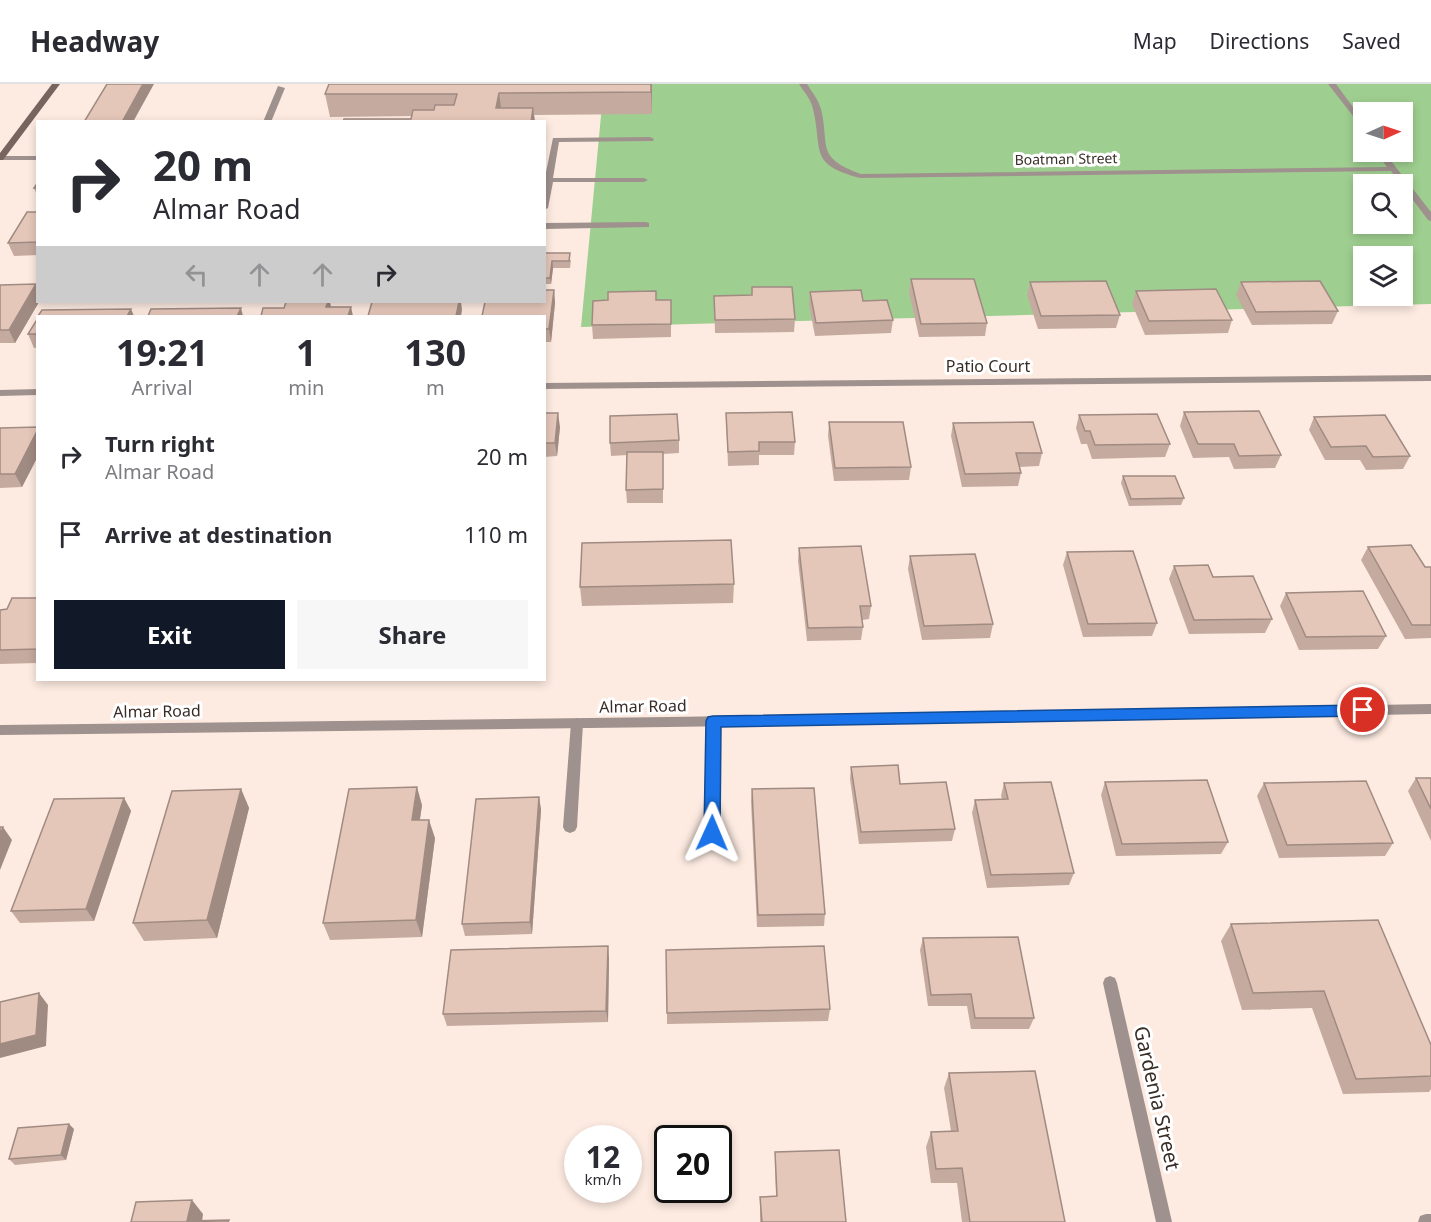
<!DOCTYPE html>
<style>
:root{--surface:#fff;--page:#f7f7f7;--text:#2b2b33;--muted:#7c7c81;--line:#e1e1e2;--accent:#111827}
body{margin:0;font-family:"Noto Sans",sans-serif;background:var(--page);color:var(--text);height:100vh;display:flex;flex-direction:column;font-size:22px;white-space:nowrap}
*{box-sizing:border-box;margin:0}
p{font-size:20px;color:var(--muted)}
.icon{flex:none;width:33px;height:33px;fill:none;stroke:currentColor;stroke-width:2;stroke-linecap:round;stroke-linejoin:round}
.map{position:relative;flex:1;overflow:hidden}
.drawer{position:absolute;left:36px;top:231px;width:510px;height:366px;display:flex;flex-direction:column;background:var(--surface);border-radius:0px;box-shadow:0 3px 9px #0003}
.drawer>*{flex:none}
.top-card{position:absolute;left:36px;top:36px;width:510px;height:183px;border-radius:0px;box-shadow:0 3px 9px #0003;background:#fff;color:var(--text);overflow:hidden}
.needle{width:39px;rotate:87deg}
.tools{position:absolute;left:1353px;top:18px;display:grid;gap:12px}
.tools a{display:grid;place-items:center;width:60px;height:60px;border-radius:0px;background:var(--surface);box-shadow:0 3px 9px #0003;font-size:30px}
.speed{position:absolute;left:564px;top:1041px;display:flex;gap:12px;font-size:30px;font-weight:700;text-align:center}
.speed>*{display:grid;place-content:center;width:78px;height:78px;border-radius:50%;background:var(--surface);box-shadow:0 3px 9px #0003;line-height:1}
.speed small{font-size:15px;font-weight:400}
.speed .limit{border:3px solid #111;border-radius:9px;background:#fff;color:#111}
.pin{position:absolute;display:grid;place-items:center;width:51px;height:51px;color:#fff;margin:-26px;border:3px solid #fff;border-radius:50%;box-shadow:0 2px 6px #0007}
.me{position:absolute;width:66px;margin:-33px;rotate:1deg;stroke-linejoin:round;filter:drop-shadow(0 0 4px #0008)}
.turn{display:flex;align-items:center;gap:21px;height:126px;padding:0 18px;font-size:27px}
.turn .icon{width:78px;height:78px;stroke-width:2.5}
.turn b{display:block;font-size:42px;line-height:51px}
.lanes{display:flex;align-items:center;height:57px;padding:0 18px;background:#0003;justify-content:center;gap:30px;direction:ltr}
.lanes .off{opacity:.35}
.eta{display:flex;justify-content:space-evenly;align-items:center;height:102px;text-align:center}
.eta b{font-size:36px;font-weight:700;line-height:42px}
.cta{display:flex;gap:12px;margin-top:auto;padding:12px 18px}
.cta a{flex:1;height:69px;border-radius:0px;background:var(--accent);color:#fff;font-size:24px;font-weight:700;line-height:69px;text-align:center}
.cta a+a{background:var(--page);color:var(--text)}
ul{padding:0;list-style:none}
li{display:flex;align-items:center;gap:18px;height:78px;padding:0 18px}
li div{flex:1}
li b{display:block;font-size:22px}
li em{font-style:normal}
header{display:flex;align-items:center;gap:36px;box-sizing:border-box;height:84px;padding:0 30px;background:var(--surface);border-bottom:2px solid var(--line)}
header strong{font-size:28px}
nav{display:flex;gap:33px;margin-inline-start:auto;font-size:21px}
.map>svg:first-child{display:block}
</style>
<header>
<strong>Headway</strong>
<nav><a>Map</a><a>Directions</a><a>Saved</a></nav>
</header>
<div class="map">
<svg width="1431" height="1138" viewBox="0 0 1431 1138">
<rect width="100%" height="100%" fill="#fdebe1"/>
<path fill="#9fcf90" fill-rule="evenodd" d="M604,0H1431V220L581,243ZM1364,28H1402V68H1364ZM1364,100H1402V140H1364ZM1364,172H1402V212H1364Z"/>
<g fill="none" stroke-linecap="round" stroke-linejoin="round">
<g fill="#9f918d" fill-rule="evenodd">
<path d="M278,2L285,4L271,38H263Z"/>
<path d="M650,53L654,55L653,57L559,58L553,94H644L648,96L644,98H553L548,124L544,126V98L553,54Z"/>
<rect x="0" y="72" width="38" height="4"/>
<path d="M646,138L649,139V143L544,145V139Z"/>
<path d="M713,632L717,634L719,637V749L717,753L712,755L707,753L705,749L707,637L709,634Z"/>
<path d="M577,634L581,636L583,639L577,743L575,747L570,749L565,747L563,743L571,639L573,636Z"/>
</g>
<g fill="#9f918d" fill-rule="evenodd">
<path d="M799,0H807C812,8 818,15 821,25C830,63 815,73 861,90L1387,83L1376,68H1384L1431,128V137L1428,136L1391,87L860,94C808,80 823,67 813,25C811,15 804,8 799,0Z"/>
<path d="M1328,0H1336L1364,38V46Z"/>
<path d="M1431,291V297L544,305V299Z"/>
<path d="M38,305V311L0,312V306Z"/>
<path d="M1431,620V630L669,643L0,651V641L669,633Z"/>
<path d="M1110,892L1115,894L1117,899L1172,1138H1156L1103,899L1105,894Z"/>
<path d="M1426,1130H1431V1138H1418L1420,1132Z"/>
</g>
<path fill="#78645f" fill-rule="evenodd" d="M52,0H60L3,76H0V69Z"/>
</g>
<g fill="#c5ab9f">
<path d="M329,0H652V30L534,31L535,38H343L411,35V32L330,33L325,10Z"/>
<path d="M38,98V114L34,104Z"/>
<path d="M38,128V171L14,172L8,159Z"/>
<path d="M544,169L571,176L570,184H553L551,200H544Z"/>
<path d="M911,195L987,239L985,252L919,253L909,208Z"/>
<path d="M1030,198L1120,231L1116,244L1038,245L1027,211Z"/>
<path d="M1241,198L1338,227L1332,240L1252,241L1236,211Z"/>
<path d="M0,201L38,218H39L15,259H0Z"/>
<path d="M752,203L795,235L794,248L715,249L714,212L752,211Z"/>
<path d="M554,206L555,219L551,258H544V232Z"/>
<path d="M656,207V216H671V253L593,255L592,241L608,216Z"/>
<path d="M1136,207L1232,236L1228,249L1145,251L1132,220Z"/>
<path d="M810,208L893,236L891,249L815,252L809,221Z"/>
<path d="M38,234V264H34L28,250Z"/>
<path d="M1184,328L1281,371L1275,384L1234,385L1229,373L1193,374L1180,342Z"/>
<path d="M544,329L560,343L557,372L544,373Z"/>
<path d="M726,329L795,358L794,371H759V381L728,382Z"/>
<path d="M1079,331L1170,360L1165,373L1092,375L1087,360H1081L1076,344Z"/>
<path d="M1314,333L1410,372L1403,385L1366,386L1360,376H1325L1309,346Z"/>
<path d="M829,338L911,383L909,396L834,397L828,352Z"/>
<path d="M953,339L1042,369L1039,382L1019,383L1021,389L1018,402L962,403L951,352Z"/>
<path d="M38,343V372L22,403L0,404V344Z"/>
<path d="M679,356V369L663,370V419H627L626,406L627,371L611,372L610,359Z"/>
<path d="M1123,392L1184,414L1181,421L1129,422L1121,399Z"/>
<path d="M1368,463L1425,483H1431V554L1405,555L1361,476Z"/>
<path d="M799,464L871,522L869,535L862,536L863,543L861,556L807,557L798,477Z"/>
<path d="M1067,468L1157,539L1152,552L1083,553L1063,481Z"/>
<path d="M910,472L993,540L990,554L922,556L908,485Z"/>
<path d="M1174,482L1213,493L1272,535L1265,549L1189,550L1169,495Z"/>
<path d="M734,500L733,519L582,522L580,503Z"/>
<path d="M1286,509L1386,552L1378,565L1299,566L1280,522Z"/>
<path d="M38,514V579L0,580V526L7,525Z"/>
<path d="M851,683L900,700L955,745L952,757L859,760L850,695Z"/>
<path d="M1416,694H1431V757L1408,707Z"/>
<path d="M1105,698L1228,758L1221,770L1116,772L1101,711Z"/>
<path d="M1004,699L1074,789L1069,801L987,804L972,729L975,716L1002,715L1001,712Z"/>
<path d="M1264,699L1393,759L1385,772L1279,774L1257,712Z"/>
<path d="M241,705L249,724L217,854L144,857L133,839Z"/>
<path d="M752,705L825,830L824,842L757,843L751,718Z"/>
<path d="M539,713L541,726L532,850L465,852L462,840Z"/>
<path d="M124,714L131,727L94,837L20,839L11,827Z"/>
<path d="M422,721L420,736L435,754L422,853L330,856L323,839Z"/>
<path d="M1231,840L1431,961V1005L1429,1008L1343,1010L1312,924L1242,926L1221,857Z"/>
<path d="M923,854L1034,934L1029,945H971L967,922H928L920,866Z"/>
<path d="M609,874L608,938L447,942L443,930Z"/>
<path d="M830,925L828,937L667,940V929Z"/>
<path d="M949,989L1065,1138H962L957,1099H931L926,1063L931,1048L951,1047L944,1004Z"/>
<path d="M74,1045L66,1076L15,1081L9,1075Z"/>
<path d="M775,1068L846,1138H760V1113L776,1112L775,1078Z"/>
</g>
<g fill="#a08b82">
<path d="M143,0H154L133,38H122Z"/>
<path d="M651,0H652V30L651,8Z"/>
<path d="M499,9L502,31L496,24Z"/>
<path d="M533,24L535,38H531Z"/>
<path d="M552,177L553,184L551,200L550,194Z"/>
<path d="M36,200L38,203V218H39L15,259L9,246Z"/>
<path d="M554,206L555,219L551,258L549,245Z"/>
<path d="M328,218H330L332,227L326,223Z"/>
<path d="M459,218H461L462,226L461,232H456Z"/>
<path d="M351,223L353,232H348Z"/>
<path d="M241,224L243,232H237Z"/>
<path d="M131,225L134,232H127Z"/>
<path d="M558,329L560,343L557,372L555,359Z"/>
<path d="M38,345V372L22,403L15,390Z"/>
<path d="M417,703L422,721L417,754L412,736Z"/>
<path d="M241,705L249,724L217,854L207,836Z"/>
<path d="M539,713L541,726L532,850L530,838Z"/>
<path d="M124,714L131,727L94,837L86,825Z"/>
<path d="M429,736L435,754L422,853L416,836Z"/>
<path d="M3,743L12,756L0,786V751Z"/>
<path d="M608,862L609,874L608,938L606,927Z"/>
<path d="M39,909L48,921L46,962L0,974V960Z"/>
<path d="M69,1040L74,1045L66,1076L61,1071Z"/>
<path d="M192,1116L203,1130L202,1138L187,1137Z"/>
</g>
<g fill="#e5c7b9" stroke="#a08b82" stroke-width="1.5">
<path d="M107,0H143L122,38H84Z"/>
<path d="M329,0H651V8L499,9L496,24H533L531,38H343L344,35H411L413,26H434L435,21H454L457,10H325Z"/>
<path d="M38,98V104H34Z"/>
<path d="M27,128H38V158L8,159Z"/>
<path d="M544,169H570L569,177H552L550,194H544Z"/>
<path d="M911,195H974L987,239L921,240Z"/>
<path d="M1106,197L1120,231L1041,232L1030,198Z"/>
<path d="M1320,197L1338,227L1256,228L1241,198Z"/>
<path d="M36,200L9,246H0V201Z"/>
<path d="M752,203H792L795,235L715,236L714,212L752,211Z"/>
<path d="M1216,205L1232,236L1149,237L1136,207Z"/>
<path d="M544,206H554L549,245H544V232H482L485,218H544Z"/>
<path d="M861,206L863,217L887,216L893,236L816,239L810,208Z"/>
<path d="M656,207V216H671V240L592,241L593,217L608,216V208Z"/>
<path d="M286,218H328L326,223H351L348,232H261L263,224H284Z"/>
<path d="M372,218H459L456,232H368Z"/>
<path d="M241,224L237,232H148L151,225Z"/>
<path d="M131,225L127,232H38L42,226Z"/>
<path d="M38,234V250H28Z"/>
<path d="M1259,327L1281,371L1239,372L1234,360H1198L1184,328Z"/>
<path d="M792,328L795,358H759V367L728,368L726,329Z"/>
<path d="M544,329H558L555,359H544Z"/>
<path d="M677,330L679,356L610,359V332Z"/>
<path d="M1157,330L1170,360L1095,361L1090,347H1085L1079,331Z"/>
<path d="M1385,331L1410,372L1373,373L1366,362L1331,363L1314,333Z"/>
<path d="M829,338H903L911,383L835,384Z"/>
<path d="M1033,338L1042,369H1016L1021,389L965,390L953,339Z"/>
<path d="M38,343V345L15,390H0V344Z"/>
<path d="M627,368H663V405L626,406Z"/>
<path d="M1123,392H1175L1184,414L1131,415Z"/>
<path d="M731,456L734,500L580,503L582,459Z"/>
<path d="M1411,461L1425,483H1431V541H1412L1368,463Z"/>
<path d="M861,462L871,522H860L863,543L808,544L799,464Z"/>
<path d="M1133,467L1157,539L1088,540L1067,468Z"/>
<path d="M975,470L993,540L924,542L910,472Z"/>
<path d="M1208,481L1213,493L1253,492L1272,535L1194,536L1174,482Z"/>
<path d="M1363,507L1386,552L1306,553L1286,509Z"/>
<path d="M12,514H38V565L0,566V526L7,525Z"/>
<path d="M898,681L900,700L946,698L955,745L861,748L851,683Z"/>
<path d="M1416,694H1431V725Z"/>
<path d="M1207,696L1228,758L1122,760L1105,698Z"/>
<path d="M1366,697L1393,759L1287,761L1264,699Z"/>
<path d="M1051,698L1074,789L991,791L975,716L1008,715L1004,699Z"/>
<path d="M417,703L412,736H429L416,836L323,839L349,705Z"/>
<path d="M814,704L825,830L758,831L752,705Z"/>
<path d="M241,705L207,836L133,839L172,707Z"/>
<path d="M539,713L530,838L462,840L476,715Z"/>
<path d="M124,714L86,825L11,827L54,715Z"/>
<path d="M0,743H3L0,751Z"/>
<path d="M1378,836L1431,961V992L1356,995L1324,907L1253,909L1231,840Z"/>
<path d="M1018,853L1034,934H975L971,910L931,911L923,854Z"/>
<path d="M608,862L606,927L443,930L451,866Z"/>
<path d="M824,862L830,925L667,929L666,866Z"/>
<path d="M39,909L36,951L0,960V918Z"/>
<path d="M1035,987L1065,1138H970L962,1084L936,1085L931,1048L958,1047L949,989Z"/>
<path d="M69,1040L61,1071L9,1075L18,1044Z"/>
<path d="M839,1066L846,1138H762L760,1113L777,1112L775,1068Z"/>
<path d="M192,1116L187,1137L229,1136L228,1138H131L136,1118Z"/>
</g>
<path fill="#1a73e8" stroke="#114b97" stroke-width="1.5" d="M1363,621L1370,626L1363,632L721,643L720,749L717,753L712,755L707,753L704,749L706,637L708,633L713,632Z"/>
<g text-anchor="middle" stroke-width="6" stroke-linejoin="round" paint-order="stroke">
<g font-size="14" fill="#382d26" stroke="#fff">
<text transform="translate(1066 75) rotate(-1)" y="5">Boatman Street</text>
</g>
<g font-size="16" fill="#382d26" stroke="#fff">
<text x="988" y="288">Patio Court</text>
<text transform="translate(643 622) rotate(-1)" y="6">Almar Road</text>
<text transform="translate(157 627) rotate(-1)" y="6">Almar Road</text>
</g>
<g font-size="20" fill="#382d26" stroke="#fff">
<text transform="translate(1157 1014) rotate(77)" y="7">Gardenia Street</text>
</g>
</g>
</svg>
<div class="tools">
<a><svg class="needle" viewBox="-14 -14 28 28"><path d="M0-13l5 13h-10z" fill="#e53935"/><path d="M0 13l5-13h-10z" fill="#7c7c81"/></svg></a>
<a><svg class="icon" aria-label="search" viewBox="0 0 24 24"><circle cx="10" cy="10" r="6"/><path d="M15 15l6 6"/></svg></a>
<a><svg class="icon" aria-label="layers" viewBox="0 0 24 24"><path d="M12 4l9 5-9 5-9-5zM3 14l9 5 9-5"/></svg></a>
</div>
<div class="speed"><div>12<small>km/h</small></div><div class="limit">20</div></div>
<div class="pin" style="left:1363px;top:626px;background:#d93025"><svg class="icon" aria-label="arrive" viewBox="0 0 24 24"><path d="M6 21V4h12l-3 4 3 4H6"/></svg></div>
<svg class="me" style="left:712px;top:749px" viewBox="-20 -20 40 40"><path d="M0-17L14 15 0 8-14 15z" fill="#1a73e8" stroke="#fff" stroke-width="4"/></svg>
<div class="top-card">
<div class="turn"><svg class="icon" aria-label="right" viewBox="0 0 24 24"><path d="M7 20v-9h11M14 6l5 5-5 5"/></svg><div><b>20 m</b>Almar Road</div></div>
<div class="lanes"><svg class="icon off" aria-label="left" viewBox="0 0 24 24"><path d="M17 20v-9H6M10 6l-5 5 5 5"/></svg><svg class="icon off" aria-label="ahead" viewBox="0 0 24 24"><path d="M12 20V5M6 11l6-6 6 6"/></svg><svg class="icon off" aria-label="ahead" viewBox="0 0 24 24"><path d="M12 20V5M6 11l6-6 6 6"/></svg><svg class="icon" aria-label="right" viewBox="0 0 24 24"><path d="M7 20v-9h11M14 6l5 5-5 5"/></svg></div>
</div>
<section class="drawer">
<div class="eta">
<div><b>19:21</b><p>Arrival</p></div>
<div><b>1</b><p>min</p></div>
<div><b>130</b><p>m</p></div>
</div>
<ul>
<li><svg class="icon" aria-label="right" viewBox="0 0 24 24"><path d="M7 20v-9h11M14 6l5 5-5 5"/></svg><div><b>Turn right</b><p>Almar Road</p></div><em>20 m</em></li>
<li><svg class="icon" aria-label="arrive" viewBox="0 0 24 24"><path d="M6 21V4h12l-3 4 3 4H6"/></svg><div><b>Arrive at destination</b></div><em>110 m</em></li>
</ul>
<div class="cta"><a>Exit</a><a>Share</a></div>
</section>
</div>
